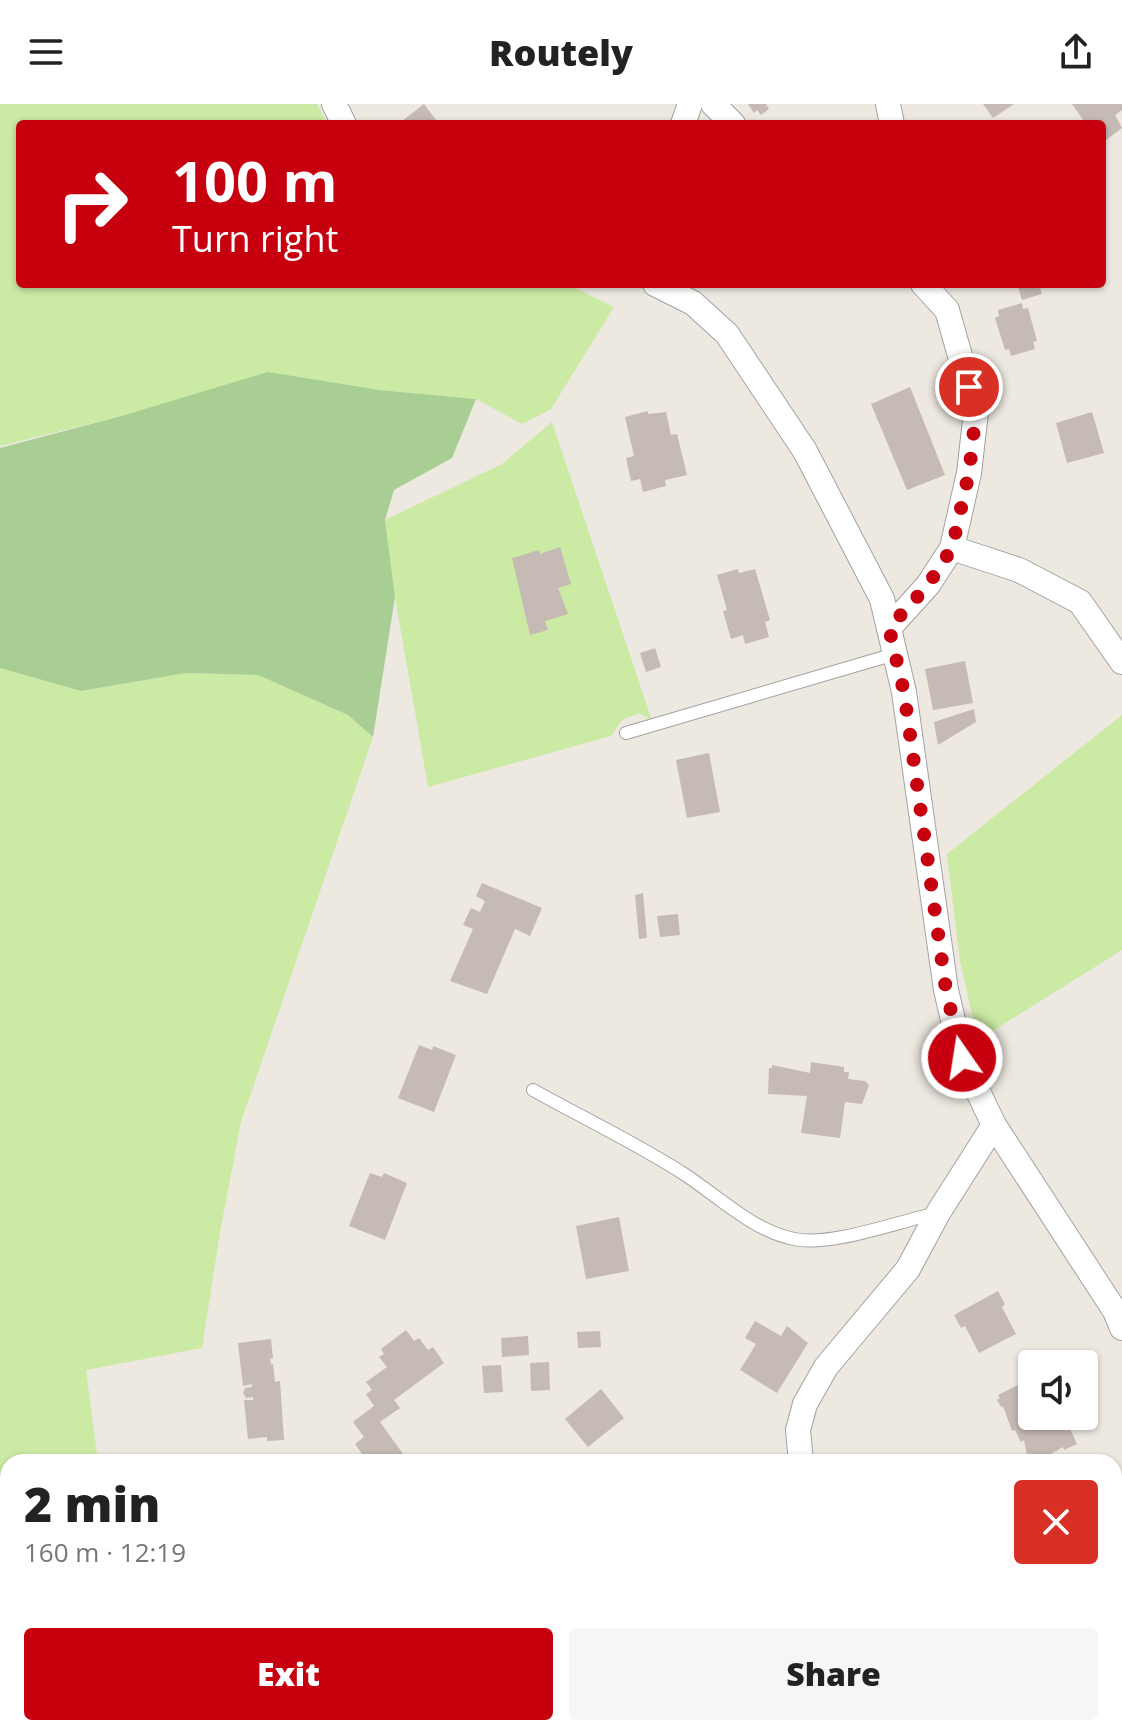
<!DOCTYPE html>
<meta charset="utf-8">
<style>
:root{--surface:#fff;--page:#f6f6f6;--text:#222;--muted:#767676;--accent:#c6000f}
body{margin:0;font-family:"Open Sans",sans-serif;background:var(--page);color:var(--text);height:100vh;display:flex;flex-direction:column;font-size:30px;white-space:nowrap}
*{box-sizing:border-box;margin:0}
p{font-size:26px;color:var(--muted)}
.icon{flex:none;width:44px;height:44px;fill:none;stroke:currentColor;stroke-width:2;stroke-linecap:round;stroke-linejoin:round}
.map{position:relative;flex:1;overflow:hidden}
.drawer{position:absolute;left:0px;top:1350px;width:1122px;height:282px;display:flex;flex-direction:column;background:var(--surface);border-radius:24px 24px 0 0;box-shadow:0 2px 6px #0004}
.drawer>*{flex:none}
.banner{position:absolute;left:16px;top:16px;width:1090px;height:168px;border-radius:8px;box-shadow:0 2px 6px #0004;background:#c6000f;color:#fff;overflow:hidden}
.fabs{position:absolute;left:1018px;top:1246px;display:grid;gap:16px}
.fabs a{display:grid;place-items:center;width:80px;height:80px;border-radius:8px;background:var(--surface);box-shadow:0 2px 6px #0004;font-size:40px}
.pin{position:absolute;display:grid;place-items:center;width:68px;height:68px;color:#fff;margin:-34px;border:4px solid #fff;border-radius:50%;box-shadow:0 2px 8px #0007}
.me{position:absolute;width:88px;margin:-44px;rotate:347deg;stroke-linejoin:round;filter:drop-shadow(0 0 6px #0008)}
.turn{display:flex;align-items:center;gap:28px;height:168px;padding:0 24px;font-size:36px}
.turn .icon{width:104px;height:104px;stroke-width:2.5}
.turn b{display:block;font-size:56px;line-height:68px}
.round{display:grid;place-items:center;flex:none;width:84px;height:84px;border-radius:8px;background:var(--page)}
.head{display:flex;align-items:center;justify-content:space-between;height:136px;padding:0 24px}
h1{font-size:48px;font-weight:800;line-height:60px}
.button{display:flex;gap:16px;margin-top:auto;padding:16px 24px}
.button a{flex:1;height:92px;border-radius:8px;background:var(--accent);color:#fff;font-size:32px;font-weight:800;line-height:92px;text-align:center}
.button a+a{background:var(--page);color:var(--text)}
header{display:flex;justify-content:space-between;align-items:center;height:104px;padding:0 24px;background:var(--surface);font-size:36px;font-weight:800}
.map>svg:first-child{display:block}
</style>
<header><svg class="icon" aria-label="menu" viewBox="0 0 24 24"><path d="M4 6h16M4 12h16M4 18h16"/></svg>Routely<svg class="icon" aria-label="share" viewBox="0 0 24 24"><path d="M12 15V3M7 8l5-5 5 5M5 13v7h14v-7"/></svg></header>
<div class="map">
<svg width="1122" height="1631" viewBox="0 0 1122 1631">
<rect width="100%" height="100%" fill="#ede8e0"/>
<g fill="#cbeaa4">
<path d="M0,0H317L327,20H20V180H567L614,203L551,305L522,320L476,295L379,286L125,311L0,342Z"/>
<path d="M552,318L652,617L639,609L622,616L611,632L428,683L395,493L385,416L502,360Z"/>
<path d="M0,564L81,587L186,569L258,571L348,611L373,633L241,1018L220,1128L202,1244L86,1266L98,1358H8V1624H18L0,1631Z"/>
<path d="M1122,611V846L978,936L960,857L947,750Z"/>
<path d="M133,1624H403L405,1631H128Z"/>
</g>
<path fill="#a9ce94" d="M268,268L379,286L476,295L452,354L394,386L385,416L395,493L373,633L348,611L258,571L186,569L81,587L0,564V344L125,311Z"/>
<g fill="#c5bab4">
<path d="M424,0L439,20H398Z"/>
<path d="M748,0H766L769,5L761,11L757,6L754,9Z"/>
<path d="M983,0H1014L993,14Z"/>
<path d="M1072,0H1122V6L1115,11L1122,24L1102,39V20H1086Z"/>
<path d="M1017,180H1039L1042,190L1022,196Z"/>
<path d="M1022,199L1023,205L1028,204L1037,237L1033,238L1035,245L1011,252L1009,245L1005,246L995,214L999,212L998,206Z"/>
<path d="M910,283L945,371L907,386L871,300Z"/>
<path d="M648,307V310L666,308L671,331L677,330L687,371L665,376L666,382L643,388L640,375L631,377L626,354L634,352L625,313Z"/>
<path d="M1092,308L1104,349L1067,359L1056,319Z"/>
<path d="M560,443L571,480L558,484L568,510L545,517L548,526L530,531L512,454L539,446L540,450Z"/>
<path d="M738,465L739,469L755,465L770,516L765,518L769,533L745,540L743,531L731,535L723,507L727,506L717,471Z"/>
<path d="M655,544L661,563L646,568L640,549Z"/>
<path d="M965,557L973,599L933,606L925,565Z"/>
<path d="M974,605L976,618L938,641L934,618Z"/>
<path d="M709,649L720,708L687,714L676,656Z"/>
<path d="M482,779L542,804L530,832L515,825L487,890L450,877L473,825L463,821L471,804L480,808L485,797L476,792Z"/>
<path d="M643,789L647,834L639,835L635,791Z"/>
<path d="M678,810L680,831L660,833L657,812Z"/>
<path d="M419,941L432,946L433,942L456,951L434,1008L398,994Z"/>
<path d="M811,958L844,963V968H849L848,975L865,977L869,981L862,1000L845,998L840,1034L801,1029L807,992L768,990L769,964H772V961L810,969Z"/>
<path d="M370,1069L382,1073L384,1069L407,1079L385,1136L349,1122Z"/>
<path d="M619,1113L629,1167L586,1175L576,1122Z"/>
<path d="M998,1187L1005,1200L1002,1203L1016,1230L979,1249L965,1222L961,1224L954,1211Z"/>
<path d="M755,1217L781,1232L787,1222L808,1239L777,1289L740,1266L756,1240L745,1234Z"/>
<path d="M406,1226L414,1237L419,1234L428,1246L433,1243L444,1259L394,1296L400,1304L380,1318L403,1350L392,1358H368L355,1340L364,1333L353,1318L374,1302L366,1290L372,1286L366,1278L387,1263L379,1253L384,1250L381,1245Z"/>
<path d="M600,1227L601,1243L578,1244L577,1228Z"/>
<path d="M528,1232L529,1251L502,1253L501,1234Z"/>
<path d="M271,1235L273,1254L270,1255L271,1260H273L275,1278L280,1277L284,1336L267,1337V1333L248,1335L244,1296H253V1293L246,1294L243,1289L245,1284L252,1283V1280L243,1282L238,1239Z"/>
<path d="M549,1258L550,1286L531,1287L530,1259Z"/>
<path d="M501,1261L503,1288L484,1289L482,1262Z"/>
<path d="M1024,1278L1032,1294V1312H1064L1077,1340L1064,1346L1063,1343L1039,1357L1038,1355L1034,1357L1030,1349L1027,1351L1024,1336L1021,1338L1015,1326L1012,1327L1003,1302L1001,1303L997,1296L1000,1294L998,1291Z"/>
<path d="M601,1285L624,1314L588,1343L565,1315Z"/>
<path d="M153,1624H173L175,1631H151L149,1626Z"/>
<path d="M843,1624H881L877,1631H841Z"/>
</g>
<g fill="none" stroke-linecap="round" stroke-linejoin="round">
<defs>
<g id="service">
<path d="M626,629L895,550"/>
<path d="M533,986C583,1014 636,1039 684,1070C718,1092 753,1127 794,1135C831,1143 899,1117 938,1109"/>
</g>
<g id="minor">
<path d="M334,0L344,20"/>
<path d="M713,0L733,20"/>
<path d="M888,0L892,20"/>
<path d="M683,20L690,0"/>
<path d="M655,180L693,199L727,230L805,347L882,495L904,588L946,886L962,954L994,1021L1115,1207L1122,1224"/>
<path d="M952,444L1019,466L1080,498L1122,558"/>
<path d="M889,524L928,481L952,444L969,369L976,308L947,206L923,180"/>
<path d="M801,1358L798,1326L805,1300L826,1263L908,1165L938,1109L994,1021"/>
<path d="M1114,1523L1122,1526"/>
<path d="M787,1624L797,1631"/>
<path d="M46,1631L60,1624"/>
</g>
</defs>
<use href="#service" stroke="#a2a2a2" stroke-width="14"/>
<use href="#minor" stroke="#a2a2a2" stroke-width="26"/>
<use href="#service" stroke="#fff" stroke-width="12"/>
<use href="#minor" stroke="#fff" stroke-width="24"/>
</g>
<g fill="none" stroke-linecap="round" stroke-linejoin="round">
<path stroke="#c6000f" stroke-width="14" stroke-dasharray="0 25.2" d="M962,954L946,886L904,588L889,524L928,481L952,444L969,369L976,308L969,283"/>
</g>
</svg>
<div class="fabs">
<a><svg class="icon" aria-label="sound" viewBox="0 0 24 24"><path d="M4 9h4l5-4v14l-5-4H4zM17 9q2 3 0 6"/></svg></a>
</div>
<div class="pin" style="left:969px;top:283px;background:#d93025"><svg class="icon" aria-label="arrive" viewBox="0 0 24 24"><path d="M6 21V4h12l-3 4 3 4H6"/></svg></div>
<svg class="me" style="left:962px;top:954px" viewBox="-20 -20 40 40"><circle r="17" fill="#c6000f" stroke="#fff" stroke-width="3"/><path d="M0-11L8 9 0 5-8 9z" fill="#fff"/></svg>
<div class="banner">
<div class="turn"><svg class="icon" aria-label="right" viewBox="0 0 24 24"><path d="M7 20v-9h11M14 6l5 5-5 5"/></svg><div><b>100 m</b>Turn right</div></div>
</div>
<section class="drawer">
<div class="head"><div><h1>2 min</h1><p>160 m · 12:19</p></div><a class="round" style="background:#d93025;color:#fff"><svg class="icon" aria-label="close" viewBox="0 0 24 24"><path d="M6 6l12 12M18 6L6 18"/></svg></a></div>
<div class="button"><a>Exit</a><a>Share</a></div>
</section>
</div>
